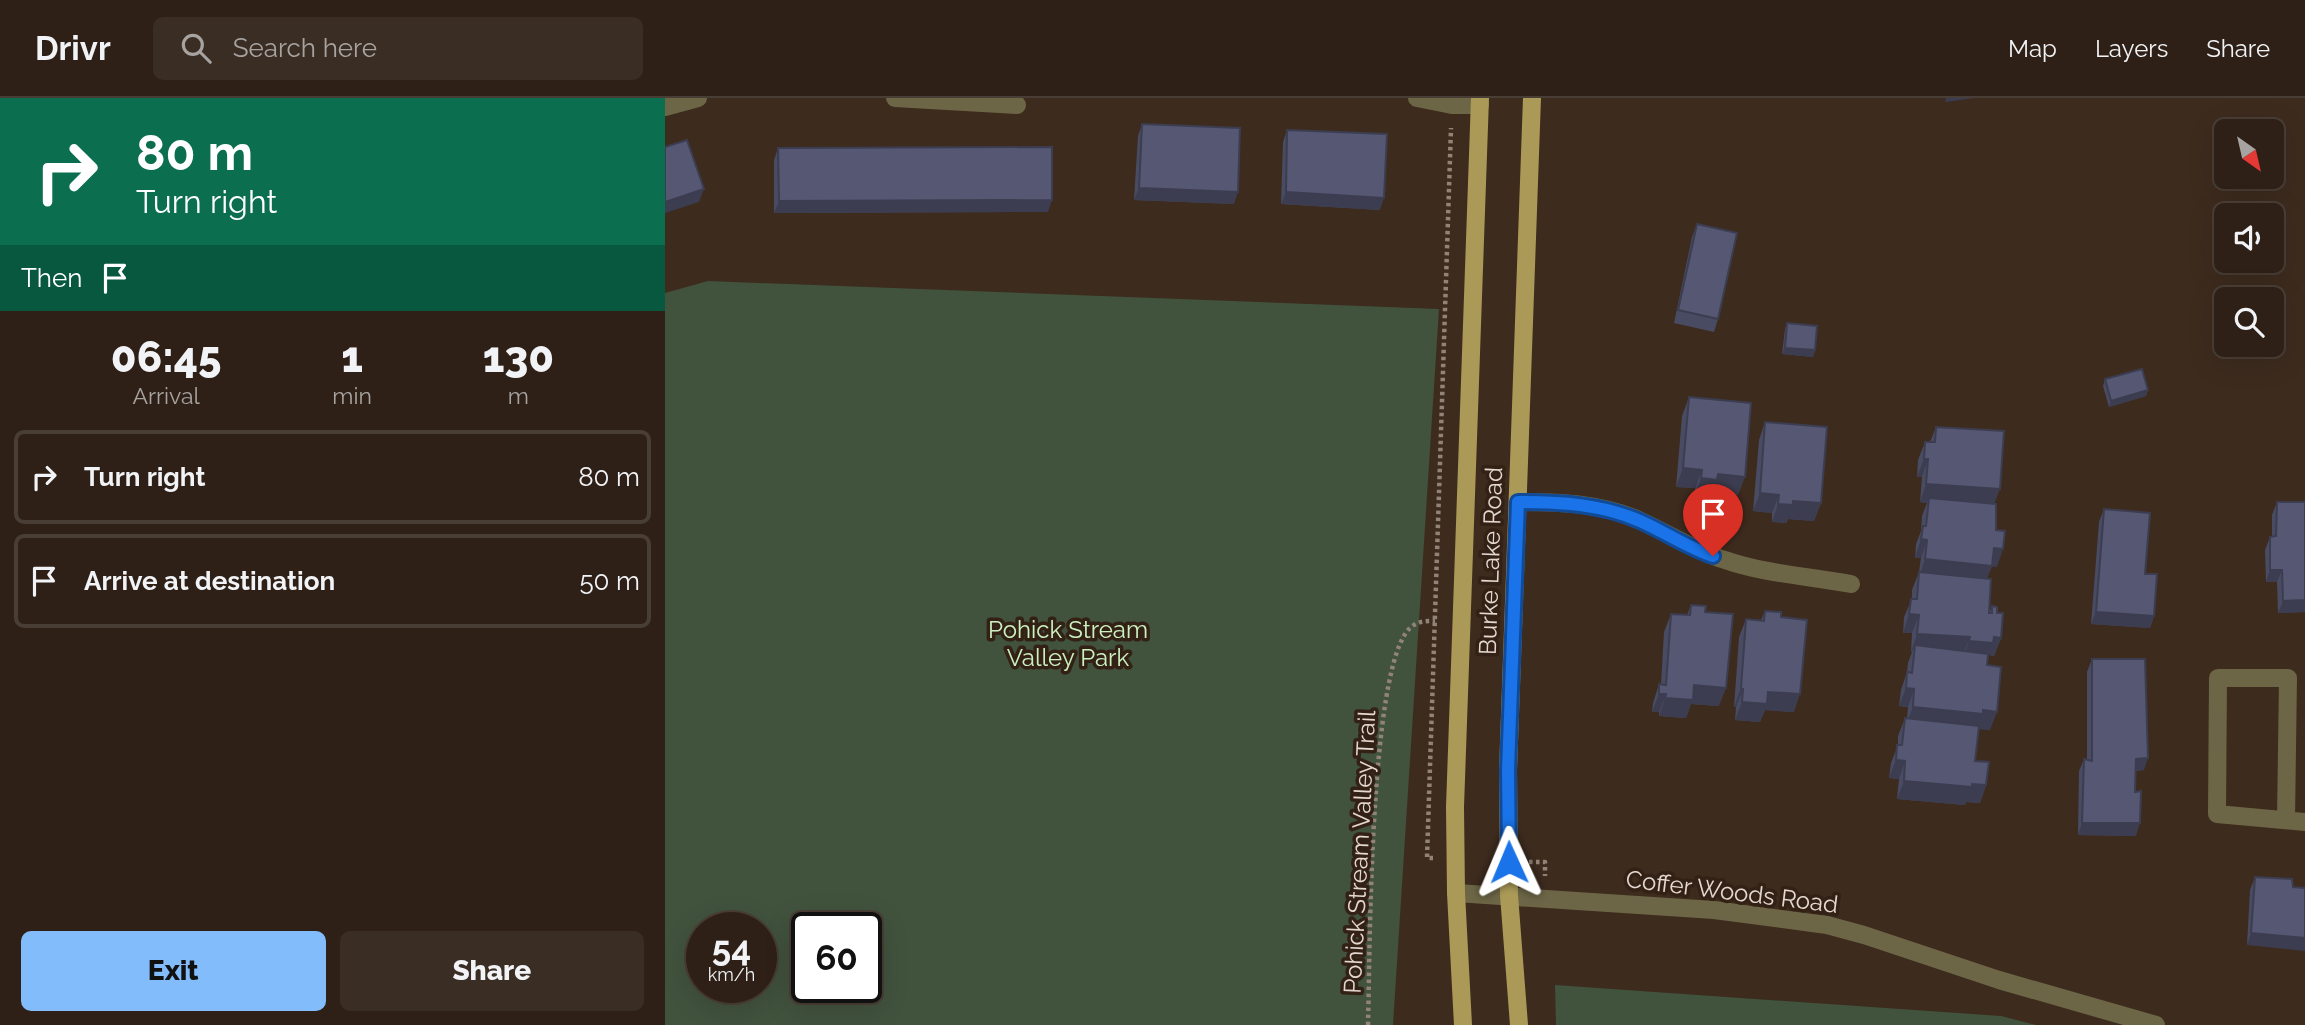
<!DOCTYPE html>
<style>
:root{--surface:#2e2016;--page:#3a2d23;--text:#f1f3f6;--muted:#a7a3a1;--line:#493e35;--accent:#83bcfb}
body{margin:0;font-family:Raleway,sans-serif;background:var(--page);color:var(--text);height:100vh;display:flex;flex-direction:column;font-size:26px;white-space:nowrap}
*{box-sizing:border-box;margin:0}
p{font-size:23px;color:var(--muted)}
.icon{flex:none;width:38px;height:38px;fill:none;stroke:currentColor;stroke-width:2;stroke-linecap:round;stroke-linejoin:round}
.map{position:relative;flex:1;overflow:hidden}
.side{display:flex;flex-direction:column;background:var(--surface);width:665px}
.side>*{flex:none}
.top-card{background:#0b6e4f;color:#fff;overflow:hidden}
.needle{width:46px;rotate:146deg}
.fabs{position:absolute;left:1549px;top:21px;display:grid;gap:14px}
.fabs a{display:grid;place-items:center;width:70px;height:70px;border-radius:10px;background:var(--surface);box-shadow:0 7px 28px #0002,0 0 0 2px var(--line);font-size:35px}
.speed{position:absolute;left:21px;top:814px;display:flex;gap:14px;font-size:35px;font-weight:700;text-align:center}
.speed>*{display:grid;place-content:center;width:91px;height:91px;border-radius:50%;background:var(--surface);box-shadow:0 7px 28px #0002,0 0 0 2px var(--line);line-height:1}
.speed small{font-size:18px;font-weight:400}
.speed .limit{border:4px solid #111;border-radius:10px;background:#fff;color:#111}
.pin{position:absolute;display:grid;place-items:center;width:60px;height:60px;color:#fff;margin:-72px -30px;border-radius:50% 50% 50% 0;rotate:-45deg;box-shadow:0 0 7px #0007}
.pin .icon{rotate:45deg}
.me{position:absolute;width:77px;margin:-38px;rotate:359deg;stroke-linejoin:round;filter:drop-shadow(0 0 5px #0008)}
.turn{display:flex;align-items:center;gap:24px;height:147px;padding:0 21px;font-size:32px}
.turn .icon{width:91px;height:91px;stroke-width:2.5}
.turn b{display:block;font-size:49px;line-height:60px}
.then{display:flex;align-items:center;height:66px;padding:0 21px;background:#0003;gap:14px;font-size:26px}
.eta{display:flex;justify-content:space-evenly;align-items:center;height:119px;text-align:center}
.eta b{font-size:42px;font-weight:800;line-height:49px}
.cta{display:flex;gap:14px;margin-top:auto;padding:14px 21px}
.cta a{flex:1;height:80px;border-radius:10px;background:var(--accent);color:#111;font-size:28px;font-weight:800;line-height:80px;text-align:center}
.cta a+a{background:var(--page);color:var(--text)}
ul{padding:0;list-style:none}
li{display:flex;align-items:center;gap:21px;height:94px;margin:0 14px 10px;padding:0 7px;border:4px solid var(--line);border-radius:10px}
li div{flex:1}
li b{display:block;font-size:26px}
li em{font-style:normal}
header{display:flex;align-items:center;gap:42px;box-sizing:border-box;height:98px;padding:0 35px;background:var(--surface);border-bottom:2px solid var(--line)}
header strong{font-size:33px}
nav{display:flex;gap:38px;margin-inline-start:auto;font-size:24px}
.search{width:490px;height:63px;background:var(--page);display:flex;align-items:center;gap:18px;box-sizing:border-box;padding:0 24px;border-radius:10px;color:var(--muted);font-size:26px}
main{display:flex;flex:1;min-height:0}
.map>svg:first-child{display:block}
</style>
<header>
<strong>Drivr</strong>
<div class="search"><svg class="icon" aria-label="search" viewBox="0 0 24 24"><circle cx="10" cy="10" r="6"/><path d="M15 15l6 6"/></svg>Search here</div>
<nav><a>Map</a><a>Layers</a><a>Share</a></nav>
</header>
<main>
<section class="side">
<div class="top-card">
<div class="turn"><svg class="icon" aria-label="right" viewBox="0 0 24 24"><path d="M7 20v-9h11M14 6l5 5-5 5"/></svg><div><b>80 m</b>Turn right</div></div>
<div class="then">Then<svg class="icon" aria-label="arrive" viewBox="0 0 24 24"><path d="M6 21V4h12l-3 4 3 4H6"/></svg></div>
</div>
<div class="eta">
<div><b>06:45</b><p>Arrival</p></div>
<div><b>1</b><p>min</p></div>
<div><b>130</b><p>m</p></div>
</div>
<ul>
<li><svg class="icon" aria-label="right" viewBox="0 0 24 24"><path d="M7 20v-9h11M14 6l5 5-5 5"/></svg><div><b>Turn right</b></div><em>80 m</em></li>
<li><svg class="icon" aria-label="arrive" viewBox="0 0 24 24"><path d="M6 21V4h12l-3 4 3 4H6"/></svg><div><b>Arrive at destination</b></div><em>50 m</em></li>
</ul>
<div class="cta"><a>Exit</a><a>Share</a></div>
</section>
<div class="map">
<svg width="1640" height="927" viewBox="0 0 1640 927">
<rect width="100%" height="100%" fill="#3d2b1e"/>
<g fill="#41523d" fill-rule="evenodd">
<path d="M43,183L774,211L728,927H0V195ZM37,830H96V889H37ZM142,830H201V889H142Z"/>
<path d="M890,887L1336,918L1371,927H891Z"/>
</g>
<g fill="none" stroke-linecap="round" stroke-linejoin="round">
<g stroke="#928379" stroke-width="4.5" stroke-dasharray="3.5 3.5" stroke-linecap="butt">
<path d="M768,760H762L786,30"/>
<path d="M864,764H880V778"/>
<path d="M703,927C705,860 704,568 745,530C752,523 761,523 770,523"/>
</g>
<g stroke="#6d6646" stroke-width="18">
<path d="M230,0L352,7"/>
<path d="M752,0L787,7H815"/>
<path d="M0,9L33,0"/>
<path d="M853,404C895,404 939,405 978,424C1006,437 1031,453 1060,462C1100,476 1144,478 1186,486"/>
<path d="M1621,722L1623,580H1553L1552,716L1640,724"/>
<path d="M791,795L1049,812L1162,827L1199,837L1334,882L1491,927"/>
</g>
<g stroke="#ab9a57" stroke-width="18">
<path d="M798,927L791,795L790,709L815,0"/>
<path d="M854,927L844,797L843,672L867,0"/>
</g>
</g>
<g fill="#494b63">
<path d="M477,26L569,106L469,102L473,38Z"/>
<path d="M622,32L715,112L616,106L618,44Z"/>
<path d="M113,50L383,114L109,115V62Z"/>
<path d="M1032,126L1053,221L1049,234L1009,225L1027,139Z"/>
<path d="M1122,225L1150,252L1148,259L1117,256L1120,231Z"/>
<path d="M1440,281L1483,292L1481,298L1444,309L1438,288Z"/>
<path d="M1024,299L1073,397L1048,394L1046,400L1030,398V390L1011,389L1017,318Z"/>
<path d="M1100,324L1156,405L1149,423L1123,421L1121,425L1107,424V415L1088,413L1094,342Z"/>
<path d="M1271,329L1329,406L1332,469L1327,468L1322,480L1324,515L1327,508L1332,515L1336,540L1329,558L1324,557L1323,559L1322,567L1325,632L1313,630L1310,663L1321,687L1315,705L1301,704L1300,707L1232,701L1234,681L1224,680L1226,665L1233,647V638L1240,620H1242L1243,609L1234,608L1236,592L1242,574L1243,565L1247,554H1246L1247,535H1238L1239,519L1247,501V492L1254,474L1256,460H1250L1251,446L1256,433L1257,418L1262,405L1255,404L1257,379H1252L1253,362L1260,344H1265Z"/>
<path d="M1612,404H1640V514L1613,515L1612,484H1601L1600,452L1605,439H1607V417Z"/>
<path d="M1439,411L1480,476L1489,518L1485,530L1426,526L1434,424Z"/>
<path d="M1026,507L1040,514L1054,608L1026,606L1021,620L994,618V614H987L988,605L994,586H996L999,534L1006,516L1022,517Z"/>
<path d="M1100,513L1116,519L1129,614L1100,612L1095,624L1070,622L1071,609H1069L1074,539L1081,521L1096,522Z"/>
<path d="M1427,561L1479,672L1470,673L1471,738L1413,737L1414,673L1419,661L1422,662V574Z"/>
<path d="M1590,779L1627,781L1582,847L1585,792Z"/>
</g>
<g fill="#3c3d50">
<path d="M1281,0H1310L1280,4Z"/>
<path d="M474,90L573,94L569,106L469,102Z"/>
<path d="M39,91L34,104L0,115V104Z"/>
<path d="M621,94L719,100L715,112L616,106Z"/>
<path d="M387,102L383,114L109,115L114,103Z"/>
<path d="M1120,250L1150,252L1148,259L1117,256Z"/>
<path d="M1483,292L1481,298L1444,309L1446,303Z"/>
<path d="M1259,361H1263L1257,379H1252Z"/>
<path d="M1018,370L1037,372L1030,390L1011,389Z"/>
<path d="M1053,376L1080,379L1073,397L1048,394L1046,400L1030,398L1036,380Z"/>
<path d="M1261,386L1335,391L1328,409L1264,400L1262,405L1255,404Z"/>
<path d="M1095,395L1114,397L1107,415L1088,413Z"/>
<path d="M1128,403L1156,405L1149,423L1123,421L1121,425L1107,424L1113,406Z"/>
<path d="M1256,441L1262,442L1256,460H1250Z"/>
<path d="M1329,450L1338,451L1332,469L1327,468L1320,486L1254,479L1260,461Z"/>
<path d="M1605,472H1617L1612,484H1601Z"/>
<path d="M1640,502V514L1613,515L1618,503Z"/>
<path d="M1431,514L1489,518L1485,530L1426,526Z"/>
<path d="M1244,516L1254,517L1247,535H1238Z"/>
<path d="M1252,536L1305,539L1298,557L1250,547L1247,554H1246Z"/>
<path d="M1329,539L1336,540L1329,558L1324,557L1322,563L1298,561L1304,543Z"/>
<path d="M1029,587L1061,590L1054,608L1026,606L1021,620L994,618L1000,600Z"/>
<path d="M1076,590L1078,591L1071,609H1069Z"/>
<path d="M1241,590L1249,591L1243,609L1234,608Z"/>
<path d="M1103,594L1135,596L1129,614L1100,612L1095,624L1070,622L1077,604Z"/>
<path d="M994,596H1001L994,614H987Z"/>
<path d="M1248,609L1318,612L1332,614L1325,632L1241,627Z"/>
<path d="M1483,660L1479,672L1466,673L1471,661Z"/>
<path d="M1231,662L1240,663L1234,681L1224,680Z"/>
<path d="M1239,683L1307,686L1321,687L1315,705L1301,704L1300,707L1232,701Z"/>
<path d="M1417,725H1475L1471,738L1413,737Z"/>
<path d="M1586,835L1640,840V853L1582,847Z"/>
</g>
<g fill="#555773" stroke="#3c3d50" stroke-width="2">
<path d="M477,26L575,30L573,94L474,90Z"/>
<path d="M622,32L722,36L719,100L621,94Z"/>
<path d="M22,42L39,91L0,104V49Z"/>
<path d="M387,49V102L114,103L113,50Z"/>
<path d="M1032,126L1072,135L1053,221L1013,212Z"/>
<path d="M1122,225L1152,228L1150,252L1120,250Z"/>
<path d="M1477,271L1483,292L1446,303L1440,281Z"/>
<path d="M1024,299L1086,305L1080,379L1053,376L1052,382L1036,380L1037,372L1018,370Z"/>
<path d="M1100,324L1162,329L1156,405L1128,403V407L1113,406L1114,397L1095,395Z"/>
<path d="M1271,329L1339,333L1335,391L1261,386L1263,361H1259L1260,344H1270Z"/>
<path d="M1264,400L1331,406V432L1340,433L1338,451L1329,450L1327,468L1260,461L1262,442L1256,441L1258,428H1261Z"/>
<path d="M1612,404H1640V502L1618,503L1617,472H1605V439L1611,438Z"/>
<path d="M1439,411L1485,415L1480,476H1492L1489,518L1431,514Z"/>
<path d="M1254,474L1326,481L1324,515H1327V508L1332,509V515H1338L1336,540L1329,539L1328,545L1304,543L1305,539L1252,536L1254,517L1244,516L1246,501H1252Z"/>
<path d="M1026,507L1041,508L1040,514L1068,516L1061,590L1029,587L1028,602L1000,600L1001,596H994V586L1001,587L1006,516L1025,517Z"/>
<path d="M1100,513L1116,514V519L1142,522L1135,596L1103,594L1102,606L1077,604L1078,591L1076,590L1081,521L1099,523Z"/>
<path d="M1250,547L1323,556L1322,567L1336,569L1332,614L1318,612V616L1248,609L1249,591L1241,590L1242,574L1247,575Z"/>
<path d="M1427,561H1480L1483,660L1471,661L1470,694L1476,693L1475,725H1417L1419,661L1427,663Z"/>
<path d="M1240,620L1314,628L1310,663L1324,664L1321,687L1307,686V689L1239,683L1240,663L1231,662L1232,647H1237Z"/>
<path d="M1590,779L1627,781L1628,789L1640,790V840L1586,835Z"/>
</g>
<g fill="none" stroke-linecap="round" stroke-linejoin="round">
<defs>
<path id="route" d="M844,764L843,672L853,404C895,404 936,406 975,423C1000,434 1023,450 1048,458"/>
</defs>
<use href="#route" stroke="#114b97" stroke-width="18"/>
<use href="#route" stroke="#1a73e8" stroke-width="12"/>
</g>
<g text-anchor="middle" stroke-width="7" stroke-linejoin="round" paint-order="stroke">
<g font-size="24" fill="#e4d8d0" stroke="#322114">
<text transform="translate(826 463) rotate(-88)" y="8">Burke Lake Road</text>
<text transform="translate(695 754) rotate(-87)" y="8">Pohick Stream Valley Trail</text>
<text transform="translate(1067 794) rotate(7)" y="8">Coffer Woods Road</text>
</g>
<g font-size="24" fill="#cbf1c1" stroke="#322114">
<text x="403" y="540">Pohick Stream<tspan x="403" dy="28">Valley Park</tspan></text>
</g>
</g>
</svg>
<div class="fabs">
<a><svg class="needle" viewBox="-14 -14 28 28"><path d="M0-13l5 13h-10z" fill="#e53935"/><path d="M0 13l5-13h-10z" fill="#a7a3a1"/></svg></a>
<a><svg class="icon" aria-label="sound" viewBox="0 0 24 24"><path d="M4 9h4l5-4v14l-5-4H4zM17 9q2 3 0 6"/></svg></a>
<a><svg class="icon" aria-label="search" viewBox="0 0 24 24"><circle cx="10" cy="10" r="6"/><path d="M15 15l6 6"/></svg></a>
</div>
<div class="speed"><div>54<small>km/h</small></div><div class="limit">60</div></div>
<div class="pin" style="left:1048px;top:458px;background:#d93025"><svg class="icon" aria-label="arrive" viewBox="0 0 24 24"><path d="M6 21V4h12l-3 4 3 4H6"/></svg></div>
<svg class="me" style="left:844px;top:764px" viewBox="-20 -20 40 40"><path d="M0-17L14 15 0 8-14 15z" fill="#1a73e8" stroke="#fff" stroke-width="4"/></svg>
</div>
</main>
